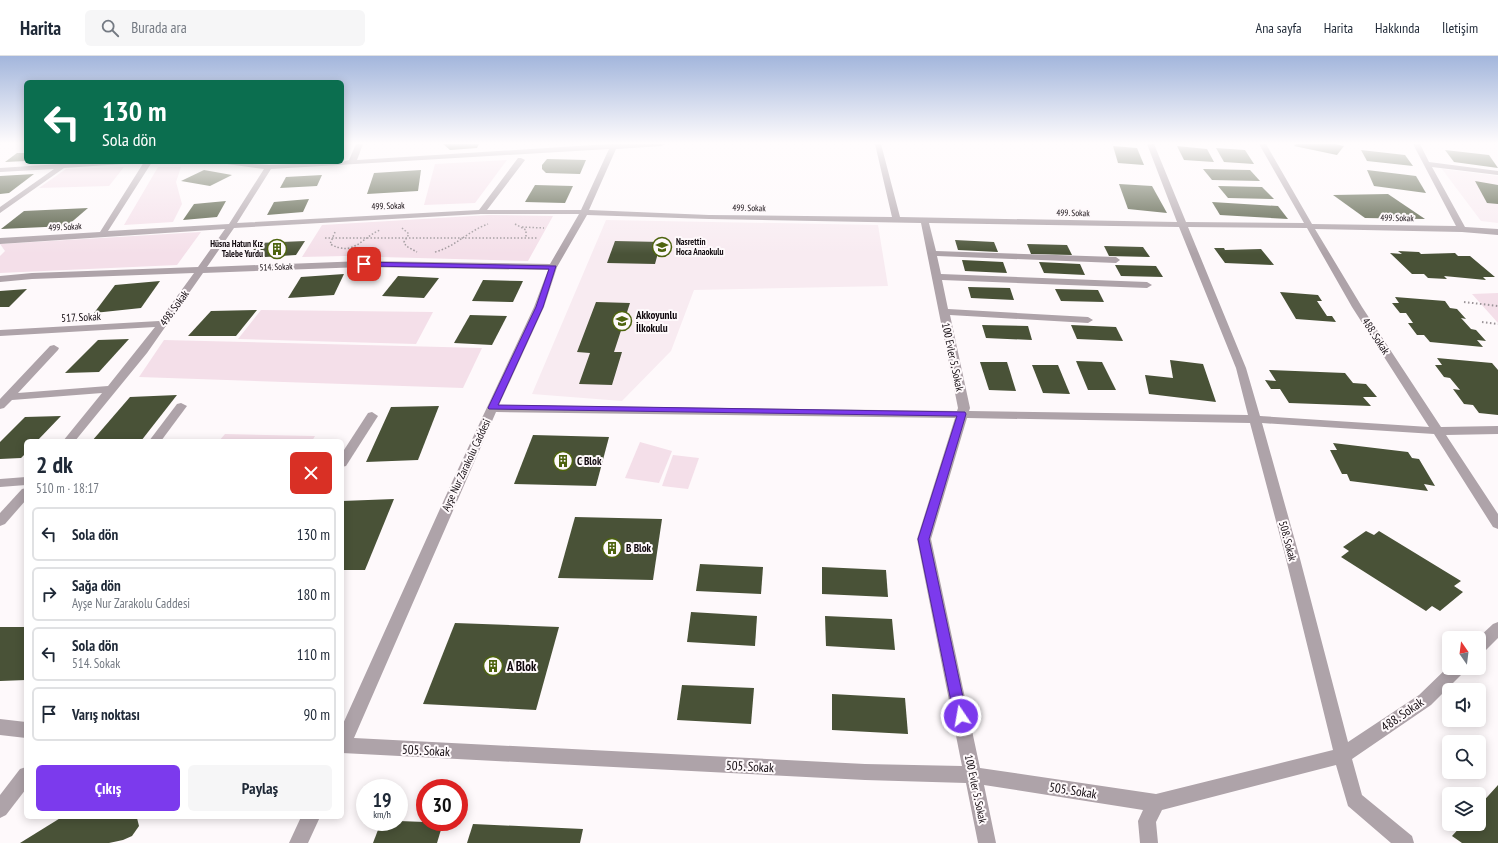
<!DOCTYPE html>
<html lang="tr">
<meta charset="utf-8">
<style>
:root{--surface:#fff;--page:#f6f6f7;--text:#1f2937;--muted:#747a83;--line:#e0e1e3;--accent:#7c3aed}
body{margin:0;font-family:"PT Sans Narrow",sans-serif;background:var(--page);color:var(--text);height:100vh;display:flex;flex-direction:column;font-size:15px;white-space:nowrap}
*{box-sizing:border-box;margin:0}
p{font-size:13px;color:var(--muted)}
.icon{flex:none;width:22px;height:22px;fill:none;stroke:currentColor;stroke-width:2;stroke-linecap:round;stroke-linejoin:round}
.map{position:relative;flex:1;overflow:hidden}
.panel{position:absolute;left:24px;top:383px;width:320px;height:380px;display:flex;flex-direction:column;background:var(--surface);border-radius:6px;box-shadow:0 2px 10px #0003}
.panel>*{flex:none}
.hud{position:absolute;left:24px;top:24px;width:320px;height:84px;border-radius:6px;box-shadow:0 2px 10px #0003;background:#0b6e4f;color:#fff;overflow:hidden}
.needle{width:26px;rotate:346deg}
.buttons{position:absolute;left:1442px;top:575px;display:grid;gap:8px}
.buttons a{display:grid;place-items:center;width:44px;height:44px;border-radius:6px;background:var(--surface);box-shadow:0 2px 10px #0003;font-size:20px}
.speed{position:absolute;left:356px;top:723px;display:flex;gap:8px;font-size:20px;font-weight:700;text-align:center}
.speed>*{display:grid;place-content:center;width:52px;height:52px;border-radius:50%;background:var(--surface);box-shadow:0 2px 10px #0003;line-height:1}
.speed small{font-size:10px;font-weight:400}
.speed .limit{border:6px solid #d22;background:#fff;color:#111}
.pin{position:absolute;display:grid;place-items:center;width:34px;height:34px;color:#fff;margin:-17px;border-radius:8px;box-shadow:0 2px 6px #0006}
.me{position:absolute;width:44px;margin:-22px;rotate:348deg;stroke-linejoin:round;filter:drop-shadow(0 0 3px #0008)}
.turn{display:flex;align-items:center;gap:14px;height:84px;padding:0 12px;font-size:18px}
.turn .icon{width:52px;height:52px;stroke-width:2.5}
.turn b{display:block;font-size:28px;line-height:34px}
.round{display:grid;place-items:center;flex:none;width:42px;height:42px;border-radius:6px;background:var(--page)}
.overview{display:flex;align-items:center;justify-content:space-between;height:68px;padding:0 12px}
h1{font-size:24px;font-weight:600;line-height:30px}
.primary-button{display:flex;gap:8px;margin-top:auto;padding:8px 12px}
.primary-button a{flex:1;height:46px;border-radius:6px;background:var(--accent);color:#fff;font-size:16px;font-weight:600;line-height:46px;text-align:center}
.primary-button a+a{background:var(--page);color:var(--text)}
ul{padding:0;list-style:none}
li{display:flex;align-items:center;gap:12px;height:54px;margin:0 8px 6px;padding:0 4px;border:2px solid var(--line);border-radius:6px}
li div{flex:1}
li b{display:block;font-size:15px}
li em{font-style:normal}
header{display:flex;align-items:center;gap:24px;box-sizing:border-box;height:56px;padding:0 20px;background:var(--surface);border-bottom:1px solid var(--line)}
header strong{font-size:19px}
nav{display:flex;gap:22px;margin-inline-start:auto;font-size:14px}
.search{width:280px;height:36px;background:var(--page);display:flex;align-items:center;gap:10px;box-sizing:border-box;padding:0 14px;border-radius:6px;color:var(--muted);font-size:15px}
.map>svg:first-child{display:block}
</style>
<header>
<strong>Harita</strong>
<div class="search"><svg class="icon" aria-label="search" viewBox="0 0 24 24"><circle cx="10" cy="10" r="6"/><path d="M15 15l6 6"/></svg>Burada ara</div>
<nav><a>Ana sayfa</a><a>Harita</a><a>Hakkında</a><a>İletişim</a></nav>
</header>
<div class="map">
<svg width="1498" height="787" viewBox="0 0 1498 787">
<rect width="100%" height="100%" fill="#fef9fb"/>
<g fill="#f8ebf1">
<path d="M1442,113L1498,120V167L1481,165Z"/>
<path d="M606,164L878,169L888,230L694,234L671,295L622,345L532,338Z"/>
</g>
<g fill="#f4dfe9">
<path d="M507,104L475,147L424,149L435,108Z"/>
<path d="M124,111L109,130L39,132L66,113Z"/>
<path d="M158,111H181L176,126L182,148L173,166L124,169Z"/>
<path d="M489,159L553,160L528,205L344,200L302,201L322,169Z"/>
<path d="M201,176L177,209L0,217V200L5,195L0,188Z"/>
<path d="M1498,237V267L1472,238Z"/>
<path d="M261,254L433,256L416,288L238,283Z"/>
<path d="M164,284L482,292L463,332L139,321Z"/>
<path d="M225,378L315,380L312,385H219Z"/>
<path d="M640,386L672,395L659,427L625,422Z"/>
<path d="M673,399L699,402L688,433L662,430Z"/>
</g>
<g fill="#495237">
<path d="M443,88H479L477,92L450,94Z"/>
<path d="M1296,88H1335L1344,90L1337,99L1294,90Z"/>
<path d="M1113,90L1137,92L1144,109L1118,107Z"/>
<path d="M1177,90L1207,93L1214,106L1184,104Z"/>
<path d="M1216,92L1245,94L1254,108L1224,106Z"/>
<path d="M1361,94L1405,99L1413,110L1367,105Z"/>
<path d="M1445,94L1489,99L1498,112L1454,106Z"/>
<path d="M17,97H26V105L5,106Z"/>
<path d="M547,103L586,104L580,118L546,117L542,113V109Z"/>
<path d="M1203,113L1250,114L1260,125L1212,124Z"/>
<path d="M204,114L232,119L210,130L181,125Z"/>
<path d="M421,114L418,135L367,138L374,117Z"/>
<path d="M1367,114L1416,120L1426,137L1374,130Z"/>
<path d="M34,118L9,137L0,138V120Z"/>
<path d="M322,119L317,130L280,132L286,121Z"/>
<path d="M1475,125L1498,129V148L1487,147Z"/>
<path d="M1119,128L1152,130L1167,157L1128,153Z"/>
<path d="M535,129L573,130L565,147L525,146Z"/>
<path d="M1218,130L1262,131L1274,143L1228,142Z"/>
<path d="M1388,138L1425,163L1365,162L1333,139Z"/>
<path d="M309,143L303,156L267,159L274,146Z"/>
<path d="M226,145L217,161L183,164L194,148Z"/>
<path d="M1212,146L1278,150L1288,163L1220,159Z"/>
<path d="M88,152L67,170L1,173L24,155Z"/>
<path d="M955,184L994,186L998,196L958,194Z"/>
<path d="M305,185L296,199L248,202L258,187Z"/>
<path d="M615,185L661,186L655,208L607,207Z"/>
<path d="M1027,188L1067,189L1072,199L1031,198Z"/>
<path d="M1104,190L1143,191L1150,201L1109,200Z"/>
<path d="M1214,192H1224L1225,194L1261,193L1274,209L1225,207Z"/>
<path d="M1398,195L1419,196L1421,198L1455,197L1458,200H1470L1495,221H1483L1486,224L1444,220L1447,223L1428,222L1424,218H1412L1390,197L1402,198Z"/>
<path d="M962,204L1003,206L1007,217L965,215Z"/>
<path d="M1039,206L1080,208L1085,219L1044,217Z"/>
<path d="M1115,209L1156,210L1163,221L1121,220Z"/>
<path d="M344,218L334,239L288,242L301,221Z"/>
<path d="M398,220L439,222L424,242L382,240Z"/>
<path d="M483,224L523,225L513,246L472,245Z"/>
<path d="M160,225L141,252L94,257L115,229Z"/>
<path d="M968,231L1010,232L1014,244L971,242Z"/>
<path d="M27,233L9,251H0V235Z"/>
<path d="M1055,233L1098,234L1104,246L1061,245Z"/>
<path d="M1280,236L1318,239L1322,245H1317L1327,260H1332L1336,266L1296,263Z"/>
<path d="M1395,241L1445,245L1450,252L1457,253L1466,263L1461,262L1471,273L1476,274L1486,285L1477,284L1483,291L1430,286L1424,279H1417L1408,267H1413L1406,257H1400L1392,247H1399Z"/>
<path d="M596,246L630,247L614,296H622L612,329L579,328L590,297L577,296Z"/>
<path d="M257,254L236,280H188L211,255Z"/>
<path d="M470,259L507,260L492,289L454,287Z"/>
<path d="M982,269L1028,270L1032,284L986,282Z"/>
<path d="M1071,269L1116,271L1123,285L1077,283Z"/>
<path d="M129,283L99,316L65,317L98,284Z"/>
<path d="M1437,302L1492,307L1498,314V359L1479,357L1473,349L1464,348L1453,333L1460,334L1450,322L1444,321L1435,309H1442Z"/>
<path d="M1170,304L1203,308L1216,346L1149,338L1145,319L1173,322Z"/>
<path d="M1076,305L1102,306L1116,334H1088Z"/>
<path d="M980,306H1007L1016,335L989,334Z"/>
<path d="M1032,309H1058L1070,338L1043,337Z"/>
<path d="M1269,314L1345,317L1353,327L1366,328L1377,341H1363L1371,350L1289,347L1280,333H1271L1265,324L1276,325Z"/>
<path d="M177,339L141,385H92L130,341Z"/>
<path d="M439,350L418,404L366,406L391,351Z"/>
<path d="M61,360L37,385H26V397L21,402L0,403V386L25,361Z"/>
<path d="M533,379L609,381L596,430L514,428Z"/>
<path d="M1333,387L1408,396L1412,402L1419,403L1435,430L1424,428L1428,435L1350,425L1347,418H1342L1330,394H1337Z"/>
<path d="M394,443L365,514H342V445Z"/>
<path d="M575,461L662,463L653,524L558,522Z"/>
<path d="M1366,475L1374,479L1379,475L1461,525L1454,530L1463,536L1440,555L1432,550L1426,555L1341,501L1349,495L1343,491Z"/>
<path d="M700,508L763,511L761,538L696,535Z"/>
<path d="M822,511L886,514L888,541L822,538Z"/>
<path d="M691,556L757,560L755,590L687,586Z"/>
<path d="M825,560L892,563L895,594L826,590Z"/>
<path d="M455,567L559,571L536,654L423,648Z"/>
<path d="M0,571H26V624L0,625Z"/>
<path d="M682,629L754,632L751,668L677,664Z"/>
<path d="M832,638L905,642L908,678L832,674Z"/>
<path d="M1498,729V787H1462L1452,780L1463,768H1479V750Z"/>
<path d="M62,761H129L137,762L139,770L132,780L123,784L109,787H20Z"/>
<path d="M399,765L425,766L443,767L437,787H373L381,766Z"/>
<path d="M473,768L583,773L580,787H467Z"/>
</g>
<g fill="none" stroke-linecap="round" stroke-linejoin="round">
<g stroke="#9b9498" stroke-width="1.5" stroke-dasharray="1.5 2" stroke-linecap="butt">
<path d="M515,168L526,174V181"/>
<path d="M522,171L544,172"/>
<path d="M402,172L409,178L404,186L406,190L417,196"/>
<path d="M335,176L330,188C354,201 361,182 380,174"/>
<path d="M325,182H538"/>
<path d="M435,196C455,191 468,175 488,168"/>
</g>
<g stroke="#9b9498" stroke-width="2" stroke-dasharray="1.5 2.5" stroke-linecap="butt">
<path d="M1464,246L1498,250"/>
<path d="M1482,266L1498,268"/>
</g>
<g fill="#aea3a9" fill-rule="evenodd">
<path d="M356,88H363L357,104L609,88H665L662,90L616,93L589,154L709,159L892,161L875,88H881L900,161L1177,166L1147,88H1154L1186,166L1304,167L1259,88H1266L1312,168L1456,170L1413,88H1420L1429,106L1498,115V119L1432,111L1465,171L1498,173V179L1462,176L1315,173L1362,251L1441,371L1498,370V378L1446,379L1498,458V473L1493,471L1434,378L1262,367L1299,499L1348,686L1419,639L1449,610V612H1465L1463,617L1431,649L1352,703L1362,739L1412,780L1414,787H1391L1348,750L1336,709L1162,754L1156,766L1158,787H1140L1138,765L1143,754L984,729L996,787H978L966,727L865,724L342,697V670L453,424L534,251L548,214L363,211L203,217L147,297L75,385H63L102,337L12,344L4,352L0,353V343L50,290L54,289L59,292L58,294L18,337L108,330L155,271L0,280V274L159,265L194,217L32,223L0,226V220L32,217L198,211L225,173L0,188V182L100,176L144,106H152L108,175L229,168L264,113L227,108L223,106L269,109L342,106L349,104ZM609,93L581,154H487L525,104L521,102H518L479,154L237,167L271,113ZM481,158H579L550,208L363,205L207,211L234,172ZM587,159L709,163L921,167L958,352L957,355L499,349L544,251L557,211ZM929,167L1179,171L1236,312L1248,359L969,355L970,352L950,259L1088,267L1093,264L1088,261L948,253L942,224L1147,232L1152,229L1147,226L941,218L937,200L1116,207L1120,204L1116,201L936,195ZM1188,171L1307,172L1352,251L1429,371L1260,360L1246,312ZM496,356L955,362L917,483L962,710L865,708L354,682ZM967,362L1250,367L1285,499L1333,694L1156,738L980,712L931,483Z"/>
<path d="M89,106H126L122,108L64,112L0,157V151L54,113L0,116V112Z"/>
<path d="M181,347L187,350L161,385H149L177,348Z"/>
<path d="M372,356L378,360L346,410L342,411V397L368,357Z"/>
<path d="M26,421V429L0,431V423Z"/>
<path d="M26,432V444L5,468L0,470V457L22,433Z"/>
<path d="M1498,566V582L1484,596L1479,597L1478,582L1493,568Z"/>
<path d="M0,663L26,666V682L0,679Z"/>
<path d="M26,711V733L6,759L0,762V739L20,713Z"/>
<path d="M301,761H320L308,787H289Z"/>
</g>
</g>
<linearGradient id="sky" x2="0" y2="1"><stop stop-color="#a3b6dc"/><stop offset="0.44" stop-color="#fffcfd"/><stop offset="1" stop-color="#fffcfd" stop-opacity="0"/></linearGradient>
<rect width="1498" height="198" fill="url(#sky)"/>
<path fill="#7c3aed" stroke="#51269a" d="M361,206L556,210L543,251L498,349L965,356L966,358L929,483L967,660L965,664L961,665L956,664L954,660L918,483L957,360L489,353L488,352L536,251L549,213L364,210L360,208Z"/>
<defs>
<symbol id="school-ring" viewBox="-11 -11 22 22"><circle r="9.5" fill="#fef9fb" stroke="#4e640f" stroke-width="1.5"/><path d="M0-5L7-2L0 1L-7-2ZM-4 1L0 2.5L4 1V4Q0 6-4 4Z" fill="#4e640f"/></symbol>
<symbol id="building-ring" viewBox="-11 -11 22 22"><circle r="9.5" fill="#fef9fb" stroke="#4e640f" stroke-width="1.5"/><path d="M-4-6H4V6H1V3H-1V6H-4ZM-2.5-4.3h1.7v1.8h-1.7ZM.8-4.3h1.7v1.8H.8ZM-2.5-1h1.7V.8h-1.7ZM.8-1h1.7V.8H.8Z" fill="#4e640f"/></symbol>
</defs>
<g fill-rule="evenodd">
<use href="#school-ring" x="651" y="180" width="22" height="22"/>
<use href="#building-ring" x="266" y="182" width="22" height="22"/>
<use href="#school-ring" x="611" y="254" width="22" height="22"/>
<use href="#building-ring" x="552" y="394" width="22" height="22"/>
<use href="#building-ring" x="601" y="481" width="22" height="22"/>
<use href="#building-ring" x="482" y="599" width="22" height="22"/>
</g>
<g text-anchor="middle" stroke-width="4" stroke-linejoin="round" paint-order="stroke">
<g font-size="9" fill="#11090e" stroke="#fef9fb">
<text transform="translate(388 150) rotate(-2)" y="3">499. Sokak</text>
<text transform="translate(749 152) rotate(1)" y="3">499. Sokak</text>
<text transform="translate(1073 157) rotate(1)" y="3">499. Sokak</text>
<text transform="translate(1397 162) rotate(1)" y="3">499. Sokak</text>
<text transform="translate(65 171) rotate(-3)" y="3">499. Sokak</text>
<text transform="translate(276 211) rotate(-2)" y="3">514. Sokak</text>
</g>
<g font-size="9" font-weight="bold" fill="#11090e" stroke="#fef9fb" text-anchor="start">
<text x="676" y="189">Nasrettin<tspan x="676" dy="10">Hoca Anaokulu</tspan></text>
<text x="263" y="191" text-anchor="end">Hüsna Hatun Kız<tspan x="263" dy="10">Talebe Yurdu</tspan></text>
</g>
<g font-size="11" fill="#11090e" stroke="#fef9fb">
<text transform="translate(174 252) rotate(-54)" y="4">498. Sokak</text>
<text transform="translate(81 261) rotate(-3)" y="4">517. Sokak</text>
<text transform="translate(1376 280) rotate(57)" y="4">488. Sokak</text>
<text transform="translate(953 301) rotate(78)" y="4">100 Evler 5. Sokak</text>
<text transform="translate(466 409) rotate(-65)" y="4">Ayşe Nur Zarakolu Caddesi</text>
<text transform="translate(1288 485) rotate(75)" y="4">508. Sokak</text>
<text transform="translate(976 733) rotate(78)" y="4">100 Evler 5. Sokak</text>
</g>
<g font-size="11" font-weight="bold" fill="#11090e" stroke="#fef9fb" text-anchor="start">
<text x="636" y="263">Akkoyunlu<tspan x="636" dy="13">İlkokulu</tspan></text>
<text x="577" y="409">C Blok</text>
<text x="626" y="496">B Blok</text>
</g>
<g font-size="13" font-weight="bold" fill="#11090e" stroke="#fef9fb" text-anchor="start">
<text x="507" y="615">A Blok</text>
</g>
<g font-size="13" fill="#11090e" stroke="#fef9fb">
<text transform="translate(1402 658) rotate(-35)" y="5">488. Sokak</text>
<text transform="translate(426 694) rotate(3)" y="5">505. Sokak</text>
<text transform="translate(750 710) rotate(3)" y="5">505. Sokak</text>
<text transform="translate(1073 734) rotate(9)" y="5">505. Sokak</text>
</g>
</g>
</svg>
<div class="buttons">
<a><svg class="needle" viewBox="-14 -14 28 28"><path d="M0-13l5 13h-10z" fill="#e53935"/><path d="M0 13l5-13h-10z" fill="#747a83"/></svg></a>
<a><svg class="icon" aria-label="sound" viewBox="0 0 24 24"><path d="M4 9h4l5-4v14l-5-4H4zM17 9q2 3 0 6"/></svg></a>
<a><svg class="icon" aria-label="search" viewBox="0 0 24 24"><circle cx="10" cy="10" r="6"/><path d="M15 15l6 6"/></svg></a>
<a><svg class="icon" aria-label="layers" viewBox="0 0 24 24"><path d="M12 4l9 5-9 5-9-5zM3 14l9 5 9-5"/></svg></a>
</div>
<div class="speed"><div>19<small>km/h</small></div><div class="limit">30</div></div>
<div class="pin" style="left:364px;top:208px;background:#d93025"><svg class="icon" aria-label="arrive" viewBox="0 0 24 24"><path d="M6 21V4h12l-3 4 3 4H6"/></svg></div>
<svg class="me" style="left:961px;top:660px" viewBox="-20 -20 40 40"><circle r="17" fill="#7c3aed" stroke="#fff" stroke-width="3"/><path d="M0-11L8 9 0 5-8 9z" fill="#fff"/></svg>
<div class="hud">
<div class="turn"><svg class="icon" aria-label="left" viewBox="0 0 24 24"><path d="M17 20v-9H6M10 6l-5 5 5 5"/></svg><div><b>130 m</b>Sola dön</div></div>
</div>
<section class="panel">
<div class="overview"><div><h1>2 dk</h1><p>510 m · 18:17</p></div><a class="round" style="background:#d93025;color:#fff"><svg class="icon" aria-label="close" viewBox="0 0 24 24"><path d="M6 6l12 12M18 6L6 18"/></svg></a></div>
<ul>
<li><svg class="icon" aria-label="left" viewBox="0 0 24 24"><path d="M17 20v-9H6M10 6l-5 5 5 5"/></svg><div><b>Sola dön</b></div><em>130 m</em></li>
<li><svg class="icon" aria-label="right" viewBox="0 0 24 24"><path d="M7 20v-9h11M14 6l5 5-5 5"/></svg><div><b>Sağa dön</b><p>Ayşe Nur Zarakolu Caddesi</p></div><em>180 m</em></li>
<li><svg class="icon" aria-label="left" viewBox="0 0 24 24"><path d="M17 20v-9H6M10 6l-5 5 5 5"/></svg><div><b>Sola dön</b><p>514. Sokak</p></div><em>110 m</em></li>
<li><svg class="icon" aria-label="arrive" viewBox="0 0 24 24"><path d="M6 21V4h12l-3 4 3 4H6"/></svg><div><b>Varış noktası</b></div><em>90 m</em></li>
</ul>
<div class="primary-button"><a>Çıkış</a><a>Paylaş</a></div>
</section>
</div>
